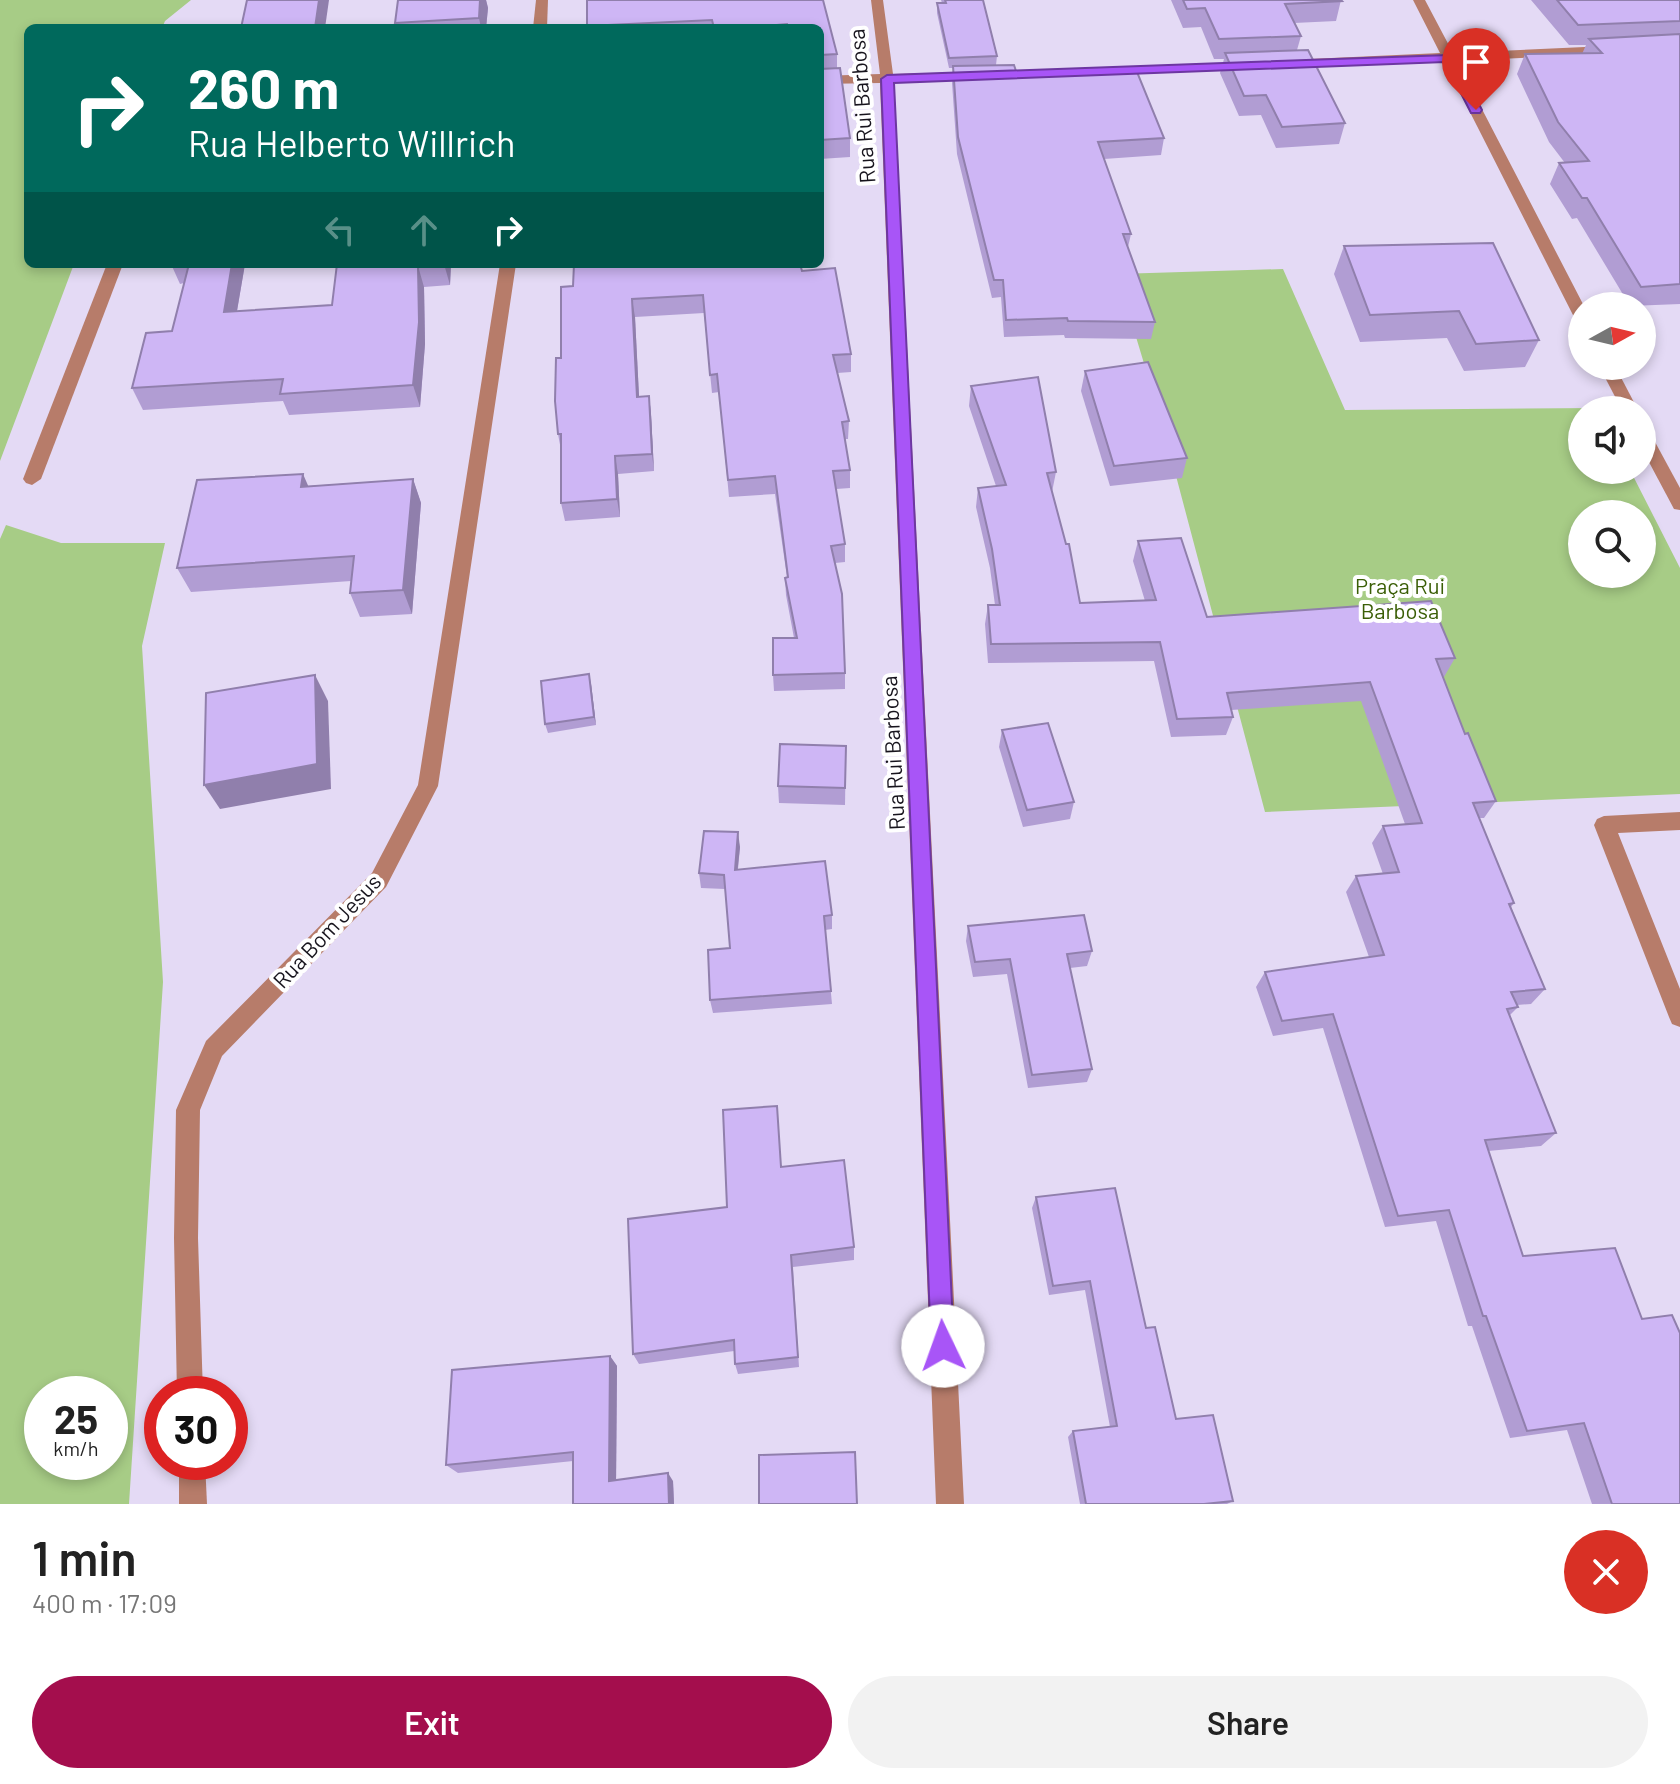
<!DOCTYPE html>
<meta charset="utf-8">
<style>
:root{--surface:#fff;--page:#f2f2f2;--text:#222;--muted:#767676;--accent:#a40e4d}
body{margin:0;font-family:Barlow,sans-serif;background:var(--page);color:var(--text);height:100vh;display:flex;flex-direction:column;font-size:30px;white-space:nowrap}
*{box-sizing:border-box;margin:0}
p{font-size:26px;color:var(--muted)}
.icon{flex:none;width:44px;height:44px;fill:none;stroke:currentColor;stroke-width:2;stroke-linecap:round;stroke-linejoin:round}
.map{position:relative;height:1504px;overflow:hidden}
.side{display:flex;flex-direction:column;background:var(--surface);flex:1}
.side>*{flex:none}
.banner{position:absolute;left:24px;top:24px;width:800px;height:244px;border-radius:12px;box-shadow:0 4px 12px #0003;background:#00695c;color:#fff;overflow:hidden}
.needle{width:52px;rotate:82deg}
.controls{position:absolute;left:1568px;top:292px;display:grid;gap:16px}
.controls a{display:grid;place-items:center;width:88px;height:88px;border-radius:50%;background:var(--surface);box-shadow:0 4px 12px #0003;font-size:40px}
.speed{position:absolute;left:24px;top:1376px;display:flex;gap:16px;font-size:40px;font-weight:700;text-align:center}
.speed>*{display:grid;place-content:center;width:104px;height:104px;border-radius:50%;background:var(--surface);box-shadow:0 4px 12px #0003;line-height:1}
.speed small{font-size:20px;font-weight:400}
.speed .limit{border:12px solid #d22;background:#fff;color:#111}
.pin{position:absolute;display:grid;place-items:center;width:68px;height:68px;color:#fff;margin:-82px -34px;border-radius:50% 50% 50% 0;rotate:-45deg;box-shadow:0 0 8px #0007}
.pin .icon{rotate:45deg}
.me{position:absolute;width:88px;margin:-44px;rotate:357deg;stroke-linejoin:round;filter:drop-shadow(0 0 6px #0008)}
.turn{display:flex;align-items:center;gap:28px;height:168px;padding:0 32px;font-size:36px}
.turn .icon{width:104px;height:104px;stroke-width:2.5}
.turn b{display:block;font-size:56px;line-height:68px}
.lanes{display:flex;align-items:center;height:76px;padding:0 32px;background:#0003;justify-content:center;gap:40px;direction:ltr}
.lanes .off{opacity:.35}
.round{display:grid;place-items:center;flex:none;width:84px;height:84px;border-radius:42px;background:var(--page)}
.overview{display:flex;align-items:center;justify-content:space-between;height:136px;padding:0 32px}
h1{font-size:48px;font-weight:600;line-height:60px}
.button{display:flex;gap:16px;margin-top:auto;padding:16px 32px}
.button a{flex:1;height:92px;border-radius:48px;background:var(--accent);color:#fff;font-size:32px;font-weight:600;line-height:92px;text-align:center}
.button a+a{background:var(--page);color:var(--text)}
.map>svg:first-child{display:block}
</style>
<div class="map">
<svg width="1680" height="1504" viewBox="0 0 1680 1504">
<rect width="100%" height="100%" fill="#e4daf5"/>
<g fill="#a7cc86" fill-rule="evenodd">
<path d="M0,0H191L165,21L162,28H28V264H74L0,461Z"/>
<path d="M1283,269L1345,410L1598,408L1582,410V470H1630L1680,568V794L1265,812L1162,423L1117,274ZM1582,514H1642V574H1582Z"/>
<path d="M6,525L61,543H165L142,646L163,982L129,1504H0V539ZM42,1394H110V1462H42Z"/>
</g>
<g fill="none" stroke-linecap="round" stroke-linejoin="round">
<g fill="#b77c6a" fill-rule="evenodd">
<path d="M536,0H548L547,28H533Z"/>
<path d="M871,0H883L893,74L980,72L987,76L980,80L894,82L964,1504H936L880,83L820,84V76L880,74Z"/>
<path d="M1413,0H1425L1453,53L1607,46L1614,50L1607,54L1457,61L1584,306L1582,322L1574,317L1444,61L1288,68L1281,64L1288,60L1440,53Z"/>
<path d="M1248,62L1255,66L1253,69L1112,75L1105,71L1112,67Z"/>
<path d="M107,264H123L41,479L32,485L26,483L23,479Z"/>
<path d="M500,264H516L438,786L386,887L222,1056L200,1110L198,1238L203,1394H177L174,1238L176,1110L206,1041L372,873L418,785Z"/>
<path d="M1599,366H1615L1638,410H1622Z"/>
<path d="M1642,427L1648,429L1680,488V510L1674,509L1642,449Z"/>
<path d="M1680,812V830L1618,833L1680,989V1027L1672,1024L1669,1017L1594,825L1597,819L1604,816Z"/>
<path d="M179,1462H205L207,1504H179Z"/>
</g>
</g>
<g fill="#b19dd3">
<path d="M480,0H486L488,8L486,28H397L395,23Z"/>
<path d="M587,0L824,4L837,54V68L850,138V157L820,159V28H587Z"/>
<path d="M941,0H983L997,56L996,65L1164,138L1161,155L1104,159L1131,234L1128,247L1155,322L1151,339L1065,338L1064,335L1004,337L1001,297L992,298L957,154L952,83L953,68H949L937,13V3H942Z"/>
<path d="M1171,0H1341L1336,21L1294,23L1301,36L1297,50L1345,123L1339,144L1276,148L1261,115L1239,116L1220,73L1224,59H1214L1201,27L1183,28Z"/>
<path d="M1531,0H1680V304L1630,306L1577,218L1572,219L1550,184L1559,163H1565L1549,142L1517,74L1525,54H1582L1586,45H1569Z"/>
<path d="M1344,246L1539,340L1525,367L1464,371L1447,338L1360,342L1334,274Z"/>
<path d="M171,264H245L237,311L332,305L337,264H451L450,285L424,287L425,344L420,407L289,415L283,401L143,410L132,388L172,331L184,283L180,284Z"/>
<path d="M620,265L802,271L851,354V372L837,373L849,421L848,439H845L850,470V488L836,489L845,544V562L835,563L845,673V689L774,691L773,675L794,638L786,595L785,578L787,577L775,494L729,497L719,392L712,393L704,313L635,317L639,397L649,396L651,414L654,471L618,474L620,517L565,521L561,503V450L558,434L561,358L573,286Z"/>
<path d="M1085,371L1187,458L1182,478L1110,486L1081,391Z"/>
<path d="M971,386L1056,472L1052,492L1080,603L1145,601L1133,561L1138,541L1207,617L1455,658L1444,677H1443L1465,734L1496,801L1484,818H1479L1514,903L1511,907L1545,989L1531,1004L1517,1005L1518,1007L1510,1015L1556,1133L1541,1146L1488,1151L1523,1256L1680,1504H1592L1567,1430L1510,1438L1472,1326H1468L1436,1221L1385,1227L1323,1028L1273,1036L1256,987L1265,972L1369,957L1346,892L1356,876L1383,874L1372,843L1383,826L1405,824L1361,701L1231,710L1233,717L1226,735L1171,737L1154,661L988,663L985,624L988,605H995L990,568L976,507L978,488L996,486L969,406Z"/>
<path d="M413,479L421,503L412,614L360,617L350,593L351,581L191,592L177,568L308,486Z"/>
<path d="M591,684L596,725L548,733L545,724Z"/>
<path d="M1002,730L1074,802L1070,819L1023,827L999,747Z"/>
<path d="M846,746L845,805L779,803L778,786Z"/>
<path d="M740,847L738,869L832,915V929L825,930L832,1004L713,1013L710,1000L730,948L725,889L701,888L699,873Z"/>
<path d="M968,926L1092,951L1087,966L1070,968L1092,1069L1087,1082L1028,1088L1007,974L973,977L966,941Z"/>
<path d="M781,1167L854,1247V1260L793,1267L799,1367L738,1374L735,1364L734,1351L639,1364L633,1354L727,1207Z"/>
<path d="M1036,1197L1146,1328L1176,1419L1233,1501L1227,1504H1080L1068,1437L1073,1431L1110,1427L1085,1290L1049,1295L1032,1208Z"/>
<path d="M610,1356L617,1366L616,1480L673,1481L674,1504H573V1461L458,1473L446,1465Z"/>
</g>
<g fill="#907fac">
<path d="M319,0H329L325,28H315Z"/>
<path d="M480,0H486L488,8L486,28H481L479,18Z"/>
<path d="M232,264H245L233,334L224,312Z"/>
<path d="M444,264H451L450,285Z"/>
<path d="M418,266L424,287L425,344L420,407L413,385Z"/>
<path d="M632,299L635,317L640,415L637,397Z"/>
<path d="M649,396L651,414L654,471L652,454Z"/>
<path d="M615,456L618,474L620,517L617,499Z"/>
<path d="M303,474L314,499L301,487Z"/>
<path d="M413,479L421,503L412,614L403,590Z"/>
<path d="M589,674L591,684L596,725L594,717Z"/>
<path d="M315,675L328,701L331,789L220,809L204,785Z"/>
<path d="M738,832L740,847L736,884L735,870Z"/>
<path d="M610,1356L617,1366L616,1488L609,1481Z"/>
<path d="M668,1473L673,1481L674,1504H669Z"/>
</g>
<g fill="#ceb6f5" stroke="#907fac" stroke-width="2">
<path d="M247,0H319L315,28H241Z"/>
<path d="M398,0H480L479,18L395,23Z"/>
<path d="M587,0H823L837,54L820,55V28H788L787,24L744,28H714L712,20L587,26Z"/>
<path d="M945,0H983L997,56L949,58L937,3H946Z"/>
<path d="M1183,0H1341L1342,1L1285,4L1301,36L1219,39L1205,8L1187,9Z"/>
<path d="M1557,0H1680V21L1578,25Z"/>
<path d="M1680,34V284L1641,287L1587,198H1582L1559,163L1589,161L1558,122L1525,54L1602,53L1589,39Z"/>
<path d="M1308,50L1345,123L1282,127L1266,95L1244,96L1225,53Z"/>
<path d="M1014,65L1017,74L1135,67L1164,138L1098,142L1131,234H1123L1155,322L1068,321L1067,318L1006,320L1003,280H994L958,137L953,66Z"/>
<path d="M840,68L850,138L820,140V69Z"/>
<path d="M1493,243L1539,340L1476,344L1459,311L1370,315L1344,246Z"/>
<path d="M189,264H232L224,312L332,305L337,264H438L418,266L419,322L413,385L280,394L283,379L132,388L146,333L172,331Z"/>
<path d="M574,264H617V265L800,264L802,271L835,268L851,354L833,355L849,421L842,422L850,470L833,471L845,544L831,546L842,594L845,673L773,675V638H797L785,578L788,577L775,476L728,480L717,374L710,375L703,295L632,299L637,397L649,396L652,454L615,456L617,499L561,503V434H558L555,401L556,358H561V287L573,286Z"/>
<path d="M1148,362L1187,458L1114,466L1085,371Z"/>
<path d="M1038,377L1056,472L1047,473L1066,544H1069L1080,603L1156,600L1138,541L1181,538L1207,617L1431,601L1455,658L1436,659L1465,734L1468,733L1496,801L1473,803L1514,903L1509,904L1545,989L1511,992L1518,1007L1507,1009L1556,1133L1485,1140L1523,1256L1615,1248L1642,1319L1672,1315L1680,1333V1504H1612L1584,1423L1527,1431L1486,1316H1483L1449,1210L1398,1216L1333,1014L1282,1021L1265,972L1384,955L1356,876L1399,872L1383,826L1422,823L1370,682L1227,693L1233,717L1177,719L1160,642L991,644L988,605H1000L992,549L978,488L1006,485L971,386Z"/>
<path d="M303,474L301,487L413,479L403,590L350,593L354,556L177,568L197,480Z"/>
<path d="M589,674L594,717L545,724L541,681Z"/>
<path d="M315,675L317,764L204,785L206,693Z"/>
<path d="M1048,723L1074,802L1027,810L1002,730Z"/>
<path d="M780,744L846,746L845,788L778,786Z"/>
<path d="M704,831L738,832L735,870L825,861L832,915L824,916L831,991L710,1000L708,950L730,948L724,875L699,873Z"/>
<path d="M1084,915L1092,951L1067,954L1092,1069L1032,1075L1010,959L975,962L968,926Z"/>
<path d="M777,1106L781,1167L844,1160L854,1247L791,1255L798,1357L735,1364L734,1340L633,1354L628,1219L727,1207L723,1110Z"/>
<path d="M1115,1188L1146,1328L1155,1327L1176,1419L1213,1415L1233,1501L1204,1504H1086L1073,1431L1117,1426L1090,1281L1053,1286L1036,1197Z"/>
<path d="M610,1356L609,1481L668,1473L669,1504H573V1452L446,1465L452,1370Z"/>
<path d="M855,1452L857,1504H759V1455Z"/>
</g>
<path fill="#a855f7" stroke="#6d37a1" stroke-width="2" d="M1449,55L1455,58L1482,110L1480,113H1471L1445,62L894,83L954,1346L951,1354L943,1357L935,1354L931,1346L881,79L887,75Z"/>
<g text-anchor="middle" stroke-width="8" stroke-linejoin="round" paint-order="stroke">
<g font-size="22" fill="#17141d" stroke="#fff">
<text transform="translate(862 106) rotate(-94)" y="8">Rua Rui Barbosa</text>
<text transform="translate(893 753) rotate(-93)" y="8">Rua Rui Barbosa</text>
<text transform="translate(327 931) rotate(-47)" y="8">Rua Bom Jesus</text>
</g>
<g font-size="22" fill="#3a5e06" stroke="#fff">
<text x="1400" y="594">Praça Rui<tspan x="1400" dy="25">Barbosa</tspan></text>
</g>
</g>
</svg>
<div class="controls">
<a><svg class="needle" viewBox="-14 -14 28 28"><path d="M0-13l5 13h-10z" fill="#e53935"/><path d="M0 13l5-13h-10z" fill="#767676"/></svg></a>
<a><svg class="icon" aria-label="sound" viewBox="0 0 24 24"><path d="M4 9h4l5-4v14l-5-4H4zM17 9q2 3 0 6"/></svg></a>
<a><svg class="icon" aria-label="search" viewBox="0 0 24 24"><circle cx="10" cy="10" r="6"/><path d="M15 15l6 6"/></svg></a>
</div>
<div class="speed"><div>25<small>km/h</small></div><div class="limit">30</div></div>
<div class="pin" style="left:1476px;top:110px;background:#d93025"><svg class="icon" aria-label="arrive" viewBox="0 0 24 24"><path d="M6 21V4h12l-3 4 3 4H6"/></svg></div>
<svg class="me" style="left:943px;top:1346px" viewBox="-20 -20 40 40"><circle r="19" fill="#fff"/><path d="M0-13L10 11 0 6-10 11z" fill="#a855f7"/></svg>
<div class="banner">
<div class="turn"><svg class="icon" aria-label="right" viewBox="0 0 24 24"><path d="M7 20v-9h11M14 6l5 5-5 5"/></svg><div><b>260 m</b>Rua Helberto Willrich</div></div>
<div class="lanes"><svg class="icon off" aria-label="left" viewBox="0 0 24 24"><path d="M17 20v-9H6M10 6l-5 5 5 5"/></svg><svg class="icon off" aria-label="ahead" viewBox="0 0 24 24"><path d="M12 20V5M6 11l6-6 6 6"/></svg><svg class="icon" aria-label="right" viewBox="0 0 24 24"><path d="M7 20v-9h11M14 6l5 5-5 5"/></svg></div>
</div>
</div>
<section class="side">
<div class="overview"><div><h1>1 min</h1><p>400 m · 17:09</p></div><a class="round" style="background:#d93025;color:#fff"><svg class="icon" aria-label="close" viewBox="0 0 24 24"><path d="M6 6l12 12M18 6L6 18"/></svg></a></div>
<div class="button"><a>Exit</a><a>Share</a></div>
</section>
